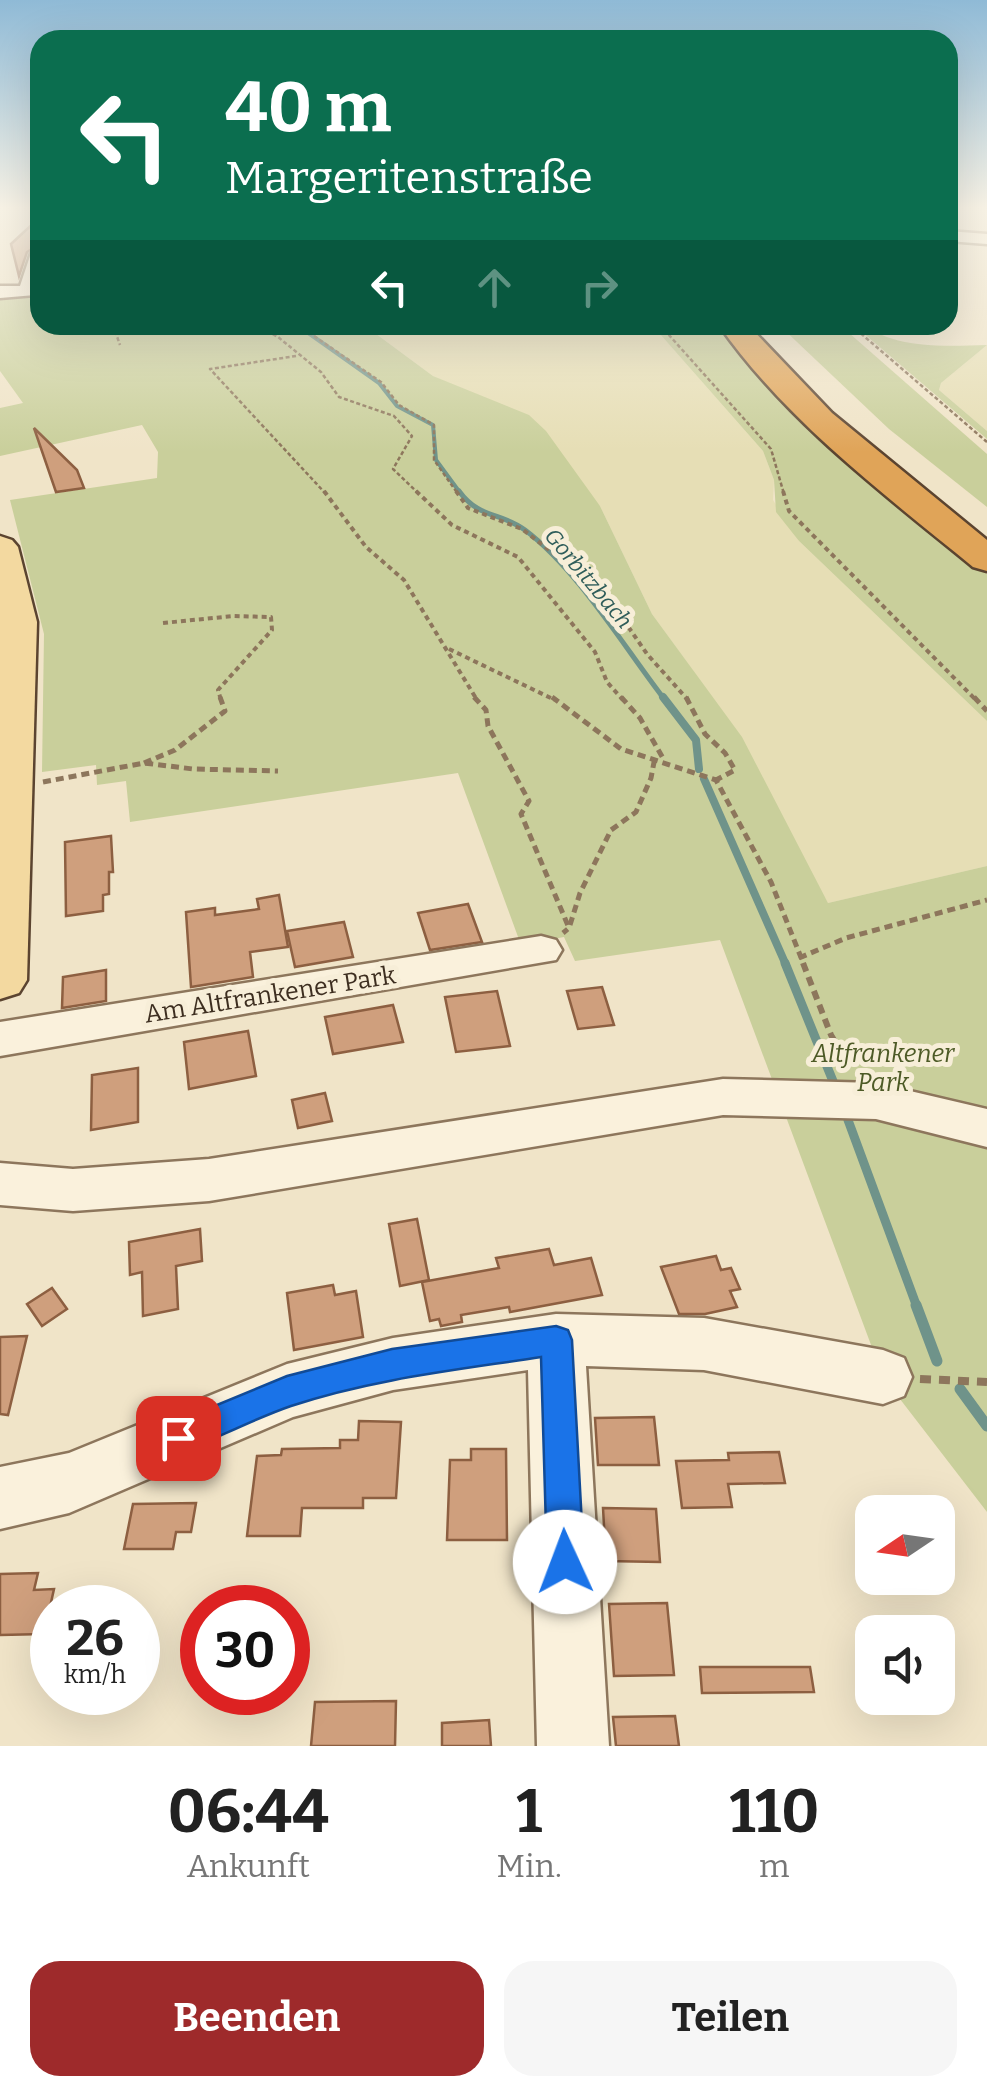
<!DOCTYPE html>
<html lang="de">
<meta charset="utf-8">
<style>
:root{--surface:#fff;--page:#f6f6f6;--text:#222;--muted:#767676;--accent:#9e2a2b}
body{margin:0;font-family:Bitter,serif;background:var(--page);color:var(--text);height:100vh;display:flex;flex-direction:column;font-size:38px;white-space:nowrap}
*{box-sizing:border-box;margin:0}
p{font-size:32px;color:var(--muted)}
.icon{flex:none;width:55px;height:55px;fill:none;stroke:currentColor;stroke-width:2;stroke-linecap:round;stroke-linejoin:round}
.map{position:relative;height:1746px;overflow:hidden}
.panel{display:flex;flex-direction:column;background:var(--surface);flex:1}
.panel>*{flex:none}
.top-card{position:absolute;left:30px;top:30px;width:928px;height:305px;border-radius:30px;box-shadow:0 10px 40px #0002;background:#0b6e4f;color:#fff;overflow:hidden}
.needle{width:65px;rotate:257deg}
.buttons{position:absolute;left:855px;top:1495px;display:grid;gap:20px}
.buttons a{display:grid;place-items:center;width:100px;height:100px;border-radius:20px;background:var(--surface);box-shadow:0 10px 40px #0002;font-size:50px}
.speed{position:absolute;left:30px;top:1585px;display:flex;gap:20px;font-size:50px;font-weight:700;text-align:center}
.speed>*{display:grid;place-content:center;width:130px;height:130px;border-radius:50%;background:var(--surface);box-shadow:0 10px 40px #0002;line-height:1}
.speed small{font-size:25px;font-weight:400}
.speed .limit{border:15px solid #d22;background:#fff;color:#111}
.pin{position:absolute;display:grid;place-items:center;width:85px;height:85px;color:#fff;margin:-42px;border-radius:20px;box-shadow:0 5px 15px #0006}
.me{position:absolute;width:110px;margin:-55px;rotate:358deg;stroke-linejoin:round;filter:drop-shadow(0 0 8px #0008)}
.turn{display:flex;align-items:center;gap:35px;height:210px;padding:0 30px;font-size:45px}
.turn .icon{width:130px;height:130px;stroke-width:2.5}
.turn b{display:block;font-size:70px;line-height:85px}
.lanes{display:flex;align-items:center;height:95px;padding:0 30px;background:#0003;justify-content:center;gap:50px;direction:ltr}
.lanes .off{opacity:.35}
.eta{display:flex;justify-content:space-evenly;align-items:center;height:170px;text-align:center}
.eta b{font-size:60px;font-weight:700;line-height:70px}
.button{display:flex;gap:20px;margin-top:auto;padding:20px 30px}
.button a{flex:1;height:115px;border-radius:30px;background:var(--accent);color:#fff;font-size:40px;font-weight:700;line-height:115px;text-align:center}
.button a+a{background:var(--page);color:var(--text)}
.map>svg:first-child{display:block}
</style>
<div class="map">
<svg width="987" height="1746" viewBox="0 0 987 1746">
<rect width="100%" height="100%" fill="#f0e4c8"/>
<g fill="#e6deb5">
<path d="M364,325H652L763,451L774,480L773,500L799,541L987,721V866L828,903L692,669L652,614L600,506L473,395L433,376Z"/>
<path d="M987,345V431L939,390L941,383Z"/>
</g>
<g fill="#c9cf9b">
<path d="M40,293V325H364L433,376L529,415L546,431L600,506L652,614L742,737L828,903L987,866V1512L883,1377L720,940L575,961L564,937L521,945L458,773L130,822L126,781L97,785L96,765L42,772L44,634L10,500L157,478L158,452L142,425L0,456V408L23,403L0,371V294Z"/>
<path d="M652,325H718C795,418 892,500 987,574V721L799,541L776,512L774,480L763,451Z"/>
<path d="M779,325H840L987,454V507L889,429Z"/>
<path d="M854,325C875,325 873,333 890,338C920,348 956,346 987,345L941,383L939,390L987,431V439Z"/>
</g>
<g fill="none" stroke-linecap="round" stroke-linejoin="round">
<path stroke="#6f938a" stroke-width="4" d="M297,325L379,383L397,406L433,425L436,460L461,494"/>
<path stroke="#6f938a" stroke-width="5" d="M459,491C479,519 501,512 525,530C578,570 624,647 665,700"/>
<g stroke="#6f938a" stroke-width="8">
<path d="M663,697L696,740L699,769"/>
<path d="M704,779L786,965"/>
</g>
<g stroke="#6f938a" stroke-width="9">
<path d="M785,963L837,1091"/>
<path d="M848,1120L917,1307"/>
</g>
<g stroke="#6f938a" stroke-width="11">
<path d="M916,1305L937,1361"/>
<path d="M960,1389L987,1426"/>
</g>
</g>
<g fill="#cf9f7d" stroke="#8d5f41" stroke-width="2.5">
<path d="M40,217V244L27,252L19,276L11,244Z"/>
<path d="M34,428L77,470L84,488L56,492Z"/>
<path d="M111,836L113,872H109V894L103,895V911L66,916L65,842Z"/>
<path d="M279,895L288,947L250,952L253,977L191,987L186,912L215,908V915L259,909L257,899Z"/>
<path d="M468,904L482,942L430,950L418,913Z"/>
<path d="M344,922L353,957L295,967L287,931Z"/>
<path d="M106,970V1001L62,1008L63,977Z"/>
<path d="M602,987L614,1025L578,1029L567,991Z"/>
<path d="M497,991L510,1046L456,1052L445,997Z"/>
<path d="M393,1005L403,1042L333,1054L325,1017Z"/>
<path d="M248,1031L256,1076L189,1089L184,1042Z"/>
<path d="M138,1068V1122L91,1130L92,1075Z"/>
<path d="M325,1093L332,1121L298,1128L292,1100Z"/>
<path d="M417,1219L429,1280L400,1286L389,1224Z"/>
<path d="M200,1229L202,1261L176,1266L178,1309L143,1316L142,1272L130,1275L129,1242Z"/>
<path d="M549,1249L554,1265L591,1258L602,1295L510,1312L509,1307L461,1315L462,1322L441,1326L439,1319L430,1321L422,1282L499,1268L496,1258Z"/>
<path d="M716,1256L721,1270L731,1268L740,1289L730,1291L737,1307L705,1314H679L661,1267Z"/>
<path d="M333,1285L335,1295L356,1291L363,1337L294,1350L287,1293Z"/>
<path d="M52,1288L67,1309L42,1326L27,1304Z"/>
<path d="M27,1336L8,1415L0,1414V1337Z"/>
<path d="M654,1417L659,1465H598L595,1418Z"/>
<path d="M359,1421L401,1422L396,1498H363V1508H302L300,1536H247L257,1456L281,1455L282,1449L340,1448V1440H358Z"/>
<path d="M471,1449H506L507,1540H447L450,1460H471Z"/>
<path d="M779,1452L785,1483L728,1484L732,1507L682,1508L676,1461L729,1460L728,1453Z"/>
<path d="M196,1503L191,1532H176L173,1549H124L133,1504Z"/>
<path d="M603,1508L656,1509L660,1562L606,1561Z"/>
<path d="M38,1573L34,1590L54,1589L44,1634L0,1635V1574Z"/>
<path d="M667,1603L674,1675L614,1676L609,1604Z"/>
<path d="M700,1667H810L814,1692L702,1693Z"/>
<path d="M396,1701L395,1746H311L315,1702Z"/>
<path d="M675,1716L679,1746H616L613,1717Z"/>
<path d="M489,1720L491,1746H442V1723Z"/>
</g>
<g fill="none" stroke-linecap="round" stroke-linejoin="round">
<defs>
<g id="minor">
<path d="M948,231L987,234V244L948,241Z"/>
<path d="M40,248V282L35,295L0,298V286H20L31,253Z"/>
<path d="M541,936L556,940L562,950L556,960L0,1056V1022Z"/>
<path d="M723,1079L876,1083L987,1109V1147L876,1119L723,1115L209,1201L73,1211L0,1205V1163L73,1169L209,1159Z"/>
<path d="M556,1314L704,1318L883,1350L904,1358L912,1377L904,1396L883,1404L704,1370L586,1366L609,1746H537L528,1370L393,1390L293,1417L69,1513L0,1529V1467L69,1453L287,1364L393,1338Z"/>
</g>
<path id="major" d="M0,536L12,540L18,547L37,622L27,980L19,993L0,999Z"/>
<path id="highway" d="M719,325H748L832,413L987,540V571L973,567C884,494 786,421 719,325Z"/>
</defs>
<use href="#minor" stroke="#8d765c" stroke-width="5"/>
<use href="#major" stroke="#5b4430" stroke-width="5"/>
<use href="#highway" stroke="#5b4430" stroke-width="5"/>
<g stroke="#8d765c" stroke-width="2.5" stroke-dasharray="4 2.5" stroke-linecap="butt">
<path d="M948,309L958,302"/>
<path d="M113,325L120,345"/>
<path d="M216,325L262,328L278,337L321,372L339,397L394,416L412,436L393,469L419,494"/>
<path d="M298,325L381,382L399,405L434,425V460L458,494"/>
<path d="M660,325L771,449L784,494"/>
<path d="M851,325L987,442"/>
<path d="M296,356L210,369L326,494"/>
</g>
<g stroke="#8d765c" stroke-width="4" stroke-dasharray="5 4" stroke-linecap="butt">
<path d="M324,491L366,547L404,580L477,700"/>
<path d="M416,491L452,525L518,557L595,652L607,682L623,700"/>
<path d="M456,491L468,508L522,529L605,593L647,654L688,700"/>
<path d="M783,491L789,511L976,700"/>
<path d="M163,623L234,616L271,617L272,630L218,690L221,700"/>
<path d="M449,649L555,700"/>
</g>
<g stroke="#8d765c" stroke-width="5" stroke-dasharray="8 5" stroke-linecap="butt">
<path d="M474,697L486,710L488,726L529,801L521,814L569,928L563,933"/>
<path d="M552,697L621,749L716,780L771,882L804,965"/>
<path d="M621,697L640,718L664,760"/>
<path d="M686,697L705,734L725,753L735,770L716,780"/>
<path d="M974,697L987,711"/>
<path d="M144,763L175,750L225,711L220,697"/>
<path d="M43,782L144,763L193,769L278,771"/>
<path d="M570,925L580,893L611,830L636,812L651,778L655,757"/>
<path d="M799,958L846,938L987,900"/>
</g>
<path stroke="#8d765c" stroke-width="6" stroke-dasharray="9 6" stroke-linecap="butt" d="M803,963L831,1035L853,1071"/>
<path stroke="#8d765c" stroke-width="8" stroke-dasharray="11 8" stroke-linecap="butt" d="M920,1379L987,1382"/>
<use href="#minor" fill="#faf1dc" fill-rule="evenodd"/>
<use href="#major" fill="#f3d9a0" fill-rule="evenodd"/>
<use href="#highway" fill="#e0a458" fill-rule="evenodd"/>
</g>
<linearGradient id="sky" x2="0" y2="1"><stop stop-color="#8fbad6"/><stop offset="0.46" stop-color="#f8f3e6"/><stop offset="1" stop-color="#f8f3e6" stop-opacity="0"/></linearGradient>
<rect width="987" height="452" fill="url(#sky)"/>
<path fill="#1a73e8" stroke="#114b97" stroke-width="2.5" d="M556,1326L568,1330L572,1340L584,1562L578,1575L565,1580L552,1575L547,1562L541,1357C457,1370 372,1379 291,1406C253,1419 216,1439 178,1454L166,1449L161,1438L166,1426L287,1376L392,1349Z"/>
<g text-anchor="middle" stroke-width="10" stroke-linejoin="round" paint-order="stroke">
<g font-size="22" font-style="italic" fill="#2f5d5a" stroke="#f7eed8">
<text transform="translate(589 578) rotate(50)" y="8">Gorbitzbach</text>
</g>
<g font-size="25" fill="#3d2e20" stroke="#f7eed8">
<text transform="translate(270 994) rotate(-9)" y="9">Am Altfrankener Park</text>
</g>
<g font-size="25" font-style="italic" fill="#4d5a26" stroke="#f7eed8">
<text x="883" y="1062">Altfrankener<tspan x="883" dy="29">Park</tspan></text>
</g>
</g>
</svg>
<div class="buttons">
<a><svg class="needle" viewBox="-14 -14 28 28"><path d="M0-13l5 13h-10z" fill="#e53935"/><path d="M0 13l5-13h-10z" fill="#767676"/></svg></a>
<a><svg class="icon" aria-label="sound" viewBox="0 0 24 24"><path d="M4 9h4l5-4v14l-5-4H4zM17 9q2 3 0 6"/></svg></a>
</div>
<div class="speed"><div>26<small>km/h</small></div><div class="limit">30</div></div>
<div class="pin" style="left:178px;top:1438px;background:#d93025"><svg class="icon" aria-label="arrive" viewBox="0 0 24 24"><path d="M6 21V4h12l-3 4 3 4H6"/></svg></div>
<svg class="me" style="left:565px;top:1562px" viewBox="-20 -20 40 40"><circle r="19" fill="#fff"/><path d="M0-13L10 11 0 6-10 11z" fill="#1a73e8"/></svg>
<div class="top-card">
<div class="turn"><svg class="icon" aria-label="left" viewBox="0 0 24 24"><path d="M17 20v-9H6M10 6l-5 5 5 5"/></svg><div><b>40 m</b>Margeritenstraße</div></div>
<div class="lanes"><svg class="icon" aria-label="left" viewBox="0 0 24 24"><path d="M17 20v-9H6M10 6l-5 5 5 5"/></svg><svg class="icon off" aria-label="ahead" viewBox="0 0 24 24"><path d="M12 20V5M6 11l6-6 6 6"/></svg><svg class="icon off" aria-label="right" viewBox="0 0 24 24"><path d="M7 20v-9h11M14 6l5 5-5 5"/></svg></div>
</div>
</div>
<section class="panel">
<div class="eta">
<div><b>06:44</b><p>Ankunft</p></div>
<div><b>1</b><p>Min.</p></div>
<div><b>110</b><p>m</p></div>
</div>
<div class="button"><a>Beenden</a><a>Teilen</a></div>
</section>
